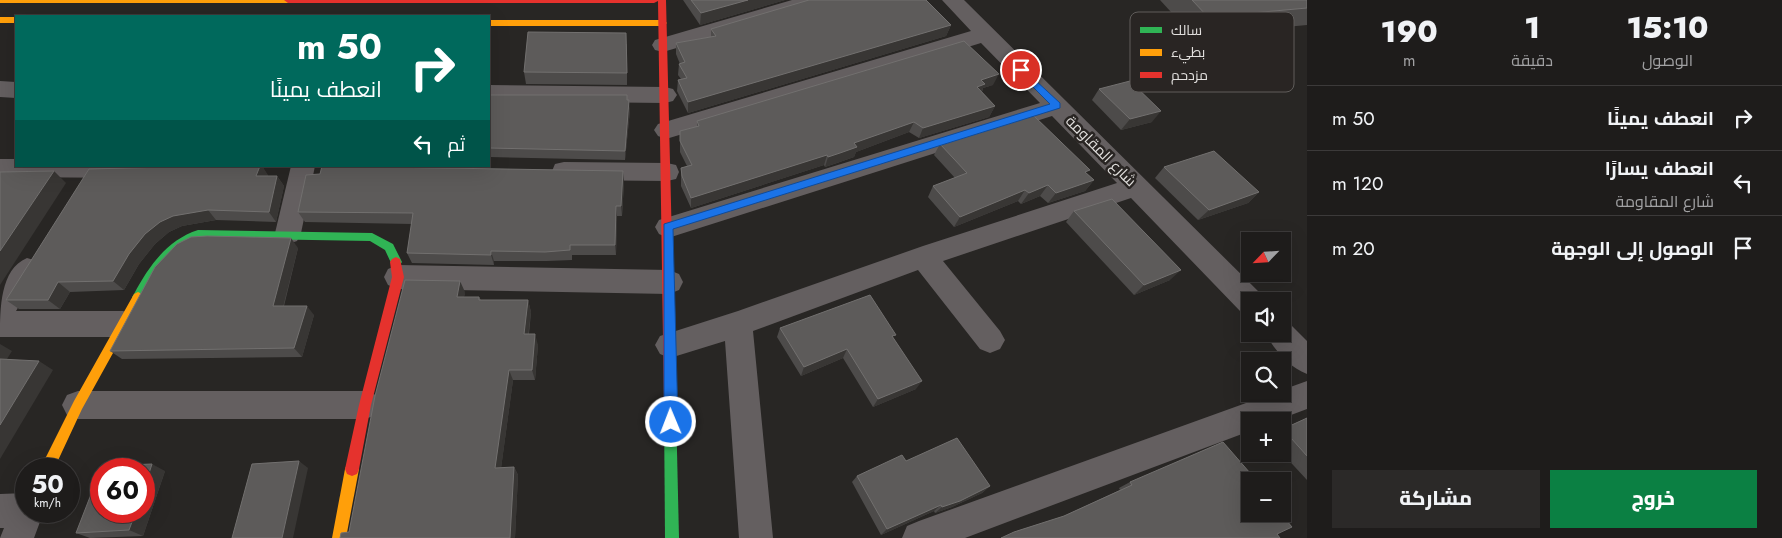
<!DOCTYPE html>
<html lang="ar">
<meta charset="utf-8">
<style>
:root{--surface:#1e1c1b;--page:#2b2928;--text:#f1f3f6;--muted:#a1a1a3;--line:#3c3a3a;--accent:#0b8043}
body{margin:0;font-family:Jost,Cairo,sans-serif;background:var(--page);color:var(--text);direction:rtl;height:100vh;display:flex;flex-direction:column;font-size:19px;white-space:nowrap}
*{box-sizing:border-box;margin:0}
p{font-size:16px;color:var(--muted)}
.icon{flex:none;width:28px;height:28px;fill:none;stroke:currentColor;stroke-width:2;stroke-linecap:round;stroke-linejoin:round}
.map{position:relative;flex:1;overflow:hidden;direction:ltr}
.drawer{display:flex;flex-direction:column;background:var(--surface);width:475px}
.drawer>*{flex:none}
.banner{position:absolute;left:15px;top:15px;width:475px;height:152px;border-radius:0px;box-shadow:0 5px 20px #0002,0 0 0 1px var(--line);direction:rtl;background:#00695c;color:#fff;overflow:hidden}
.needle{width:32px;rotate:245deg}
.buttons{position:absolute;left:1241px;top:232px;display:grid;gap:10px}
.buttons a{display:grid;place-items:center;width:50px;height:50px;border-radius:0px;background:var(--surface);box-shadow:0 5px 20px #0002,0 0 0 1px var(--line);font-size:25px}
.speed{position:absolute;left:15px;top:458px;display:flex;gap:10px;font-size:25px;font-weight:700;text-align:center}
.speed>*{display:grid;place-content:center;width:65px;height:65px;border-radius:50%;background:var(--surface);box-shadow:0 5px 20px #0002,0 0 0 1px var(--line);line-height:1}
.speed small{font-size:12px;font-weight:400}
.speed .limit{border:8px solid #d22;background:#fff;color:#111}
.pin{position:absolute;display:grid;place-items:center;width:42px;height:42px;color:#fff;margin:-21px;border:2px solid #fff;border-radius:50%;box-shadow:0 1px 5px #0007}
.me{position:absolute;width:55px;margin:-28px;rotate:359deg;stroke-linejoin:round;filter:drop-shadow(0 0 4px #0008)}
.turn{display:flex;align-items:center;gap:18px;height:105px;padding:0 25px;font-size:22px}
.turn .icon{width:65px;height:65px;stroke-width:2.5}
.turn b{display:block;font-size:35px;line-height:42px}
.then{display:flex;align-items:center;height:48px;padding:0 25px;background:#0003;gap:10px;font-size:19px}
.eta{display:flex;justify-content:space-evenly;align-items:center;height:85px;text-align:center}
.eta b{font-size:30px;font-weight:800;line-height:35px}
.cta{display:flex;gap:10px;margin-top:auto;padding:10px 25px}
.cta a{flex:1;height:58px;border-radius:0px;background:var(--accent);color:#fff;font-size:20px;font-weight:800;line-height:58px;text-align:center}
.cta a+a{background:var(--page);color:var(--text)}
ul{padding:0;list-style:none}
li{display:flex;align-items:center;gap:15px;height:65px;padding:0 25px;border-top:1px solid var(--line)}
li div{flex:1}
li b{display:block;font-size:19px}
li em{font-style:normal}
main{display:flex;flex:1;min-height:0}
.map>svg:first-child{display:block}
</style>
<main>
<section class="drawer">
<div class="eta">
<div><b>15:10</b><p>الوصول</p></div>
<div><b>1</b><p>دقيقة</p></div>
<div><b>190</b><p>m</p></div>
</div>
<ul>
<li><svg class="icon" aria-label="right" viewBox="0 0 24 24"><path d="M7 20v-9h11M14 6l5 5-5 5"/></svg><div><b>انعطف يمينًا</b></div><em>50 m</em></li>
<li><svg class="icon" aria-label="left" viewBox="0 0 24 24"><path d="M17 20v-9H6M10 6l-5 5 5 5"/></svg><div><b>انعطف يسارًا</b><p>شارع المقاومة</p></div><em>120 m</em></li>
<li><svg class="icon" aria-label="arrive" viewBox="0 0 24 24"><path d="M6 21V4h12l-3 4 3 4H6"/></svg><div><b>الوصول إلى الوجهة</b></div><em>20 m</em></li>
</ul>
<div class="cta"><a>خروج</a><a>مشاركة</a></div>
</section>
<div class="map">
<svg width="1307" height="538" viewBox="0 0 1307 538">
<rect width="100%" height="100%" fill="#282624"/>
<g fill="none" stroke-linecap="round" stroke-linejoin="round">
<g fill="#645f60" fill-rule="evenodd">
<path d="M792,0H825L822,5L663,52L655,50L652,45L655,40Z"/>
<path d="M942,0H964L1260,293L1264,301H1250V314L1240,311L1131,198L943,261L1000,331L1005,340L1000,349L990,353L980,349L918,270L753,331L773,538H739L725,341L670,358L660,354L655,345L660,336L738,311L923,246L1117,183L1052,116L668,238L659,234L655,227L659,220L1040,103L981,43L666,139L658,136L654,130L658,124L971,31Z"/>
<path d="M0,81L16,82V98L0,97Z"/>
<path d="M489,85L665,87L673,89L677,95L673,101L665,103L489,101Z"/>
<path d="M0,159H16V166H152L153,169L150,176L141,178L0,177Z"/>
<path d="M564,162L667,163L676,165L679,172L676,179L667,181L564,180L555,178L552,171L555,164Z"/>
<path d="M291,166H315L301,233L297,241L288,244L279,241L275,233Z"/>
<path d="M27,258L37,261L41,269L16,311H123L133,315L137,324L133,333L123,337H0C0,309 0,269 27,258Z"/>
<path d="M398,265L669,270L679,274L683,282L679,290L669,294L398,289L388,285L384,277L388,269Z"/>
<path d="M1282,322L1291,325L1307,341V374C1290,368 1274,350 1266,334H1282Z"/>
<path d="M1307,381V409L1275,421H1250V431L965,538H902L907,526L919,521L1271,394H1282V390Z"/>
<path d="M78,391H365L376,395L381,405L376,415L365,419H78L67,415L62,405L67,395Z"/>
<path d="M26,493V511H44L34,538H0L4,528H0V494Z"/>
</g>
<g fill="#30b455" fill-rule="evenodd">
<path d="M198,230L372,233L393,244L402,262L400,265H392L385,250L370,241L199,238L182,248L166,263L142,300L138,302L134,300L132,297L134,294C149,266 167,240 198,230Z"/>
<path d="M670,401L674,403L676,407L679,538H665L664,407L666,403Z"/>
</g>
<g fill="#ff9f0a" fill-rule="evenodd">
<path d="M0,0H292L288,3H0Z"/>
<rect x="0" y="17" width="16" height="6"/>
<path d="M489,20H663L667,23L663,26H489Z"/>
<path d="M138,292L142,294L144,297L82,409L54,469H40L74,401L134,294Z"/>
<path d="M352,462L357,464L359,469L346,538H332L345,469L347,464Z"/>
</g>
<g fill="#e5322d" fill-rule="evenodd">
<path d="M284,0H666L676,407L674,411L670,413L666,411L664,407L658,1L654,3H288Z"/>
<path d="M396,257L400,259L404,277L371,405L359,469L357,474L352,476L347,474L345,469L359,405L392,277L390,262L392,259Z"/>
</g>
</g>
<g fill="#4d4b4a">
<path d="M683,0H785L700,25Z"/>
<path d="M1160,0H1307V25L1193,36Z"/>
<path d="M951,25L946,36L688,113L677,91L678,80L681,79L678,75L679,64H680L676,54V43L711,37V29Z"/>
<path d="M627,44V85L526,84L524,72Z"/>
<path d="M993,85L983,88L982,92L995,106L989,117L919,138L909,132L856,152L854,157L837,163L825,167L824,165L691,208L681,186V168L687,166L680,152V131L697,127V121Z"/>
<path d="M1099,89L1152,122L1121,130L1092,100Z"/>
<path d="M489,95L627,100L630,110L625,160L489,157V158Z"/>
<path d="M940,144L1087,174L1094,180L1085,191L1048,203L1040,196L1021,204L1018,201L954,227L928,197L933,186L955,178L934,155Z"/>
<path d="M208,166H262L268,176H277L284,186L276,222L216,220L182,226L169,232L155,244L139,264L124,290L70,292L60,309H19L6,300Z"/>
<path d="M1164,167L1259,192L1248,203L1198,220L1155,178Z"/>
<path d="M320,174L624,182L622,216H617L616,255H572V260L547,261H494V265L412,263L407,253L412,224L305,222L298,212Z"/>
<path d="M1074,211L1170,280L1134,295L1066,222Z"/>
<path d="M298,248L284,306L314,315L302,357L122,359L110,351Z"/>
<path d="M465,292L464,297H479L481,300H528L531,312L529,334L538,345L535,380H513L501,468L514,467L518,475L515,538H340L349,532Z"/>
<path d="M780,328L894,339L916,389L873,407L843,358L801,376L777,337Z"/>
<path d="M1307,418V480L1282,453L1283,429Z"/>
<path d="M906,461L990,486L982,493L952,507L935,513L934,511L881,535L852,482L857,476Z"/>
<path d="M165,471L143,536L90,538L76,533Z"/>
<path d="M1130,482L1277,534L1064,516L1120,490L1119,488Z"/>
</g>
<g fill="#383634">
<path d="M748,0H785L700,25L701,13Z"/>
<path d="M951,25L946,36L688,113V102Z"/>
<path d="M999,74L993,85L983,88L980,95L972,97L981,80Z"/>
<path d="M629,100L630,110L625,160V151Z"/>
<path d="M995,106L989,117L919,138L923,128Z"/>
<path d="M1161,111L1152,122L1121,130L1130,119Z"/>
<path d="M914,122L909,132L856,152L854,157L825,167L828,157L854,143Z"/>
<path d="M827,155L824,165L691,208V198Z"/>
<path d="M260,166H262L268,175L263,186L256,176Z"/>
<path d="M54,171L66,183L0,285V251Z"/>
<path d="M623,171L624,182L622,216L621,206Z"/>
<path d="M277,176L284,186L276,222L269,212Z"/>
<path d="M1094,180L1085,191L1048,203L1056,193Z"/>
<path d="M1048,185L1040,196L1021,204L1029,193Z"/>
<path d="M1025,190L1018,201L954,227L960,217Z"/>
<path d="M1259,192L1248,203L1198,220L1209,210Z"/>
<path d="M616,206L617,216L616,255L615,245Z"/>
<path d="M208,210L216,220L182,226L169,232L155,244L139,264L124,290L113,281L129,254L145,234L160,222L173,216Z"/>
<path d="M291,238L298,248L281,315L273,306Z"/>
<path d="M491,251L494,261V265L491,255Z"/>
<path d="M1181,270L1170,280L1134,295L1144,285Z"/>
<path d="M460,281L465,292L462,308L457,297Z"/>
<path d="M58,282L70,292L60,309L48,300Z"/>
<path d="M528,300L531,312L527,345L524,334Z"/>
<path d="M307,306L314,315L302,357L294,348Z"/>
<path d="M535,334L538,345L535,380L532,370Z"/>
<path d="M0,344L12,351L2,367L0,366Z"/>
<path d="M847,349L843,358L801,376L804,367Z"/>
<path d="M39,361L53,370L0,459V425Z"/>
<path d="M509,370L513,380L500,476L495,468Z"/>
<path d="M922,381L916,389L873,407L878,399Z"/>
<path d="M299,461L308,468L293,538H282Z"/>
<path d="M152,464L165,471L143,536L129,530L136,511H144V489Z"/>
<path d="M514,467L518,475L515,538H510Z"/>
<path d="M990,486L982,493L952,507L935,513L942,507Z"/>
<path d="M941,505L934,511L881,535L887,529Z"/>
</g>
<g fill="#5d5b5a" stroke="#72706f">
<path d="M691,0H748L701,13Z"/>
<path d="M809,0H926L951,25L688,102L678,80L687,78L679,64L685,62L676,43L716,36L711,29Z"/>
<path d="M1192,0H1307V8L1208,17Z"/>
<path d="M528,32L626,33L627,73L524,72Z"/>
<path d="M964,41L999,74L981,80L985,84L977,87L995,106L923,128L914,122L854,143L857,147L840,153L828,157L827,155L691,198L682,176L681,168L692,165L680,141V131L699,126L697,121Z"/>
<path d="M1130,81L1161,111L1130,119L1099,89Z"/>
<path d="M489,95H627V100H629L625,151L489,148Z"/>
<path d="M1033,115L1090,170L1085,172L1094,180L1056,193L1048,185L1029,193L1025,190L960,217L933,186L967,173L940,144Z"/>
<path d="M1214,151L1259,192L1209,210L1164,167Z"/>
<path d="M208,166H260L256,176H277L269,212L208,210L173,216L160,222L145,234L129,254L113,281L58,282L48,300H6L89,169Z"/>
<path d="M322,166L623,171L621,206H616L615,245H570V250L545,252L491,251V255L407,253L413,213L298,212L306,175L320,174Z"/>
<path d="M54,171L0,251V172Z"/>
<path d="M1112,199L1181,270L1144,285L1074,211Z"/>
<path d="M207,236L291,238L273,306H307L294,348L110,351L155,267L177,244L191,237Z"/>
<path d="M405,280L460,281L457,297H479V300H528L524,334H535L532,370H509L495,468L514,467L510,538H340L341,533L349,532L375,396Z"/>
<path d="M870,295L896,335L892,336L922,381L878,399L847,349L804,367L780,328Z"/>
<path d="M0,359L39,361L0,425Z"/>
<path d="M1307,418V456L1283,429Z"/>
<path d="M957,438L990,486L960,501L942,507L941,505L887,529L857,476L902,455L906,461Z"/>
<path d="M1223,442L1257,481H1250V514H1281L1292,527L1277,534L1280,538H1001L1014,532L1064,516L1132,485L1130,482Z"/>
<path d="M299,461L282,538H232L252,464Z"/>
<path d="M152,464L144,489V469H101V511H136L129,530L76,533L102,466Z"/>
</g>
<path fill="#1a73e8" stroke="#114b97" d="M1021,67L1060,103V108L673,229L678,422L676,427L671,428L666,427L664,422V224L1050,104L1018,72V68Z"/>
<g text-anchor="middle" stroke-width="5" stroke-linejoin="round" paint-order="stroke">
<g font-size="15" fill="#e2e0de" stroke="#292523">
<text transform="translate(1101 151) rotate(45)" y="5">شارع المقاومة</text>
</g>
</g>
<rect x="1130" y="12" width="164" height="80" rx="8" fill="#292523" stroke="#605d5b" stroke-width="1"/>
<rect x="1140" y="27" width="22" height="6" fill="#30b455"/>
<rect x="1140" y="49" width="22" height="7" fill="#ff9f0a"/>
<rect x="1140" y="72" width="22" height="6" fill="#e5322d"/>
<g font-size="14" fill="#e2e0de">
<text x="1171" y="35">سالك</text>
<text x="1171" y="57">بطيء</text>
<text x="1171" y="80">مزدحم</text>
</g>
</svg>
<div class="buttons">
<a><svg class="needle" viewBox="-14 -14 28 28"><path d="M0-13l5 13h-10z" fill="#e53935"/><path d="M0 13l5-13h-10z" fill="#a1a1a3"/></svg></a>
<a><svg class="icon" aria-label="sound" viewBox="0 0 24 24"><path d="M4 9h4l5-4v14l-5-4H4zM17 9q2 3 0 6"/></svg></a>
<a><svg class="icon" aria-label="search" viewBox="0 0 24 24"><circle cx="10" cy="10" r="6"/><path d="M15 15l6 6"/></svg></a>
<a>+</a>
<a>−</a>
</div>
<div class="speed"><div>50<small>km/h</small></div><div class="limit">60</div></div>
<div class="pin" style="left:1021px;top:70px;background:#d93025"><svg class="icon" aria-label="arrive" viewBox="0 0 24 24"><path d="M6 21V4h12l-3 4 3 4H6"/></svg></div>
<svg class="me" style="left:671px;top:422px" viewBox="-20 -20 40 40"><circle r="17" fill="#1a73e8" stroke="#fff" stroke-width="3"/><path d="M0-11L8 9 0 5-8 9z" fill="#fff"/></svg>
<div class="banner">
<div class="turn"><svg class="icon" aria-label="right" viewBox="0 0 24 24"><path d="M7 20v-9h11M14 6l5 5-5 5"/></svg><div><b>50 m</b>انعطف يمينًا</div></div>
<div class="then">ثم<svg class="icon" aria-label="left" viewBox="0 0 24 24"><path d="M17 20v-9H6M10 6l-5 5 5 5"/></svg></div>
</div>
</div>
</main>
